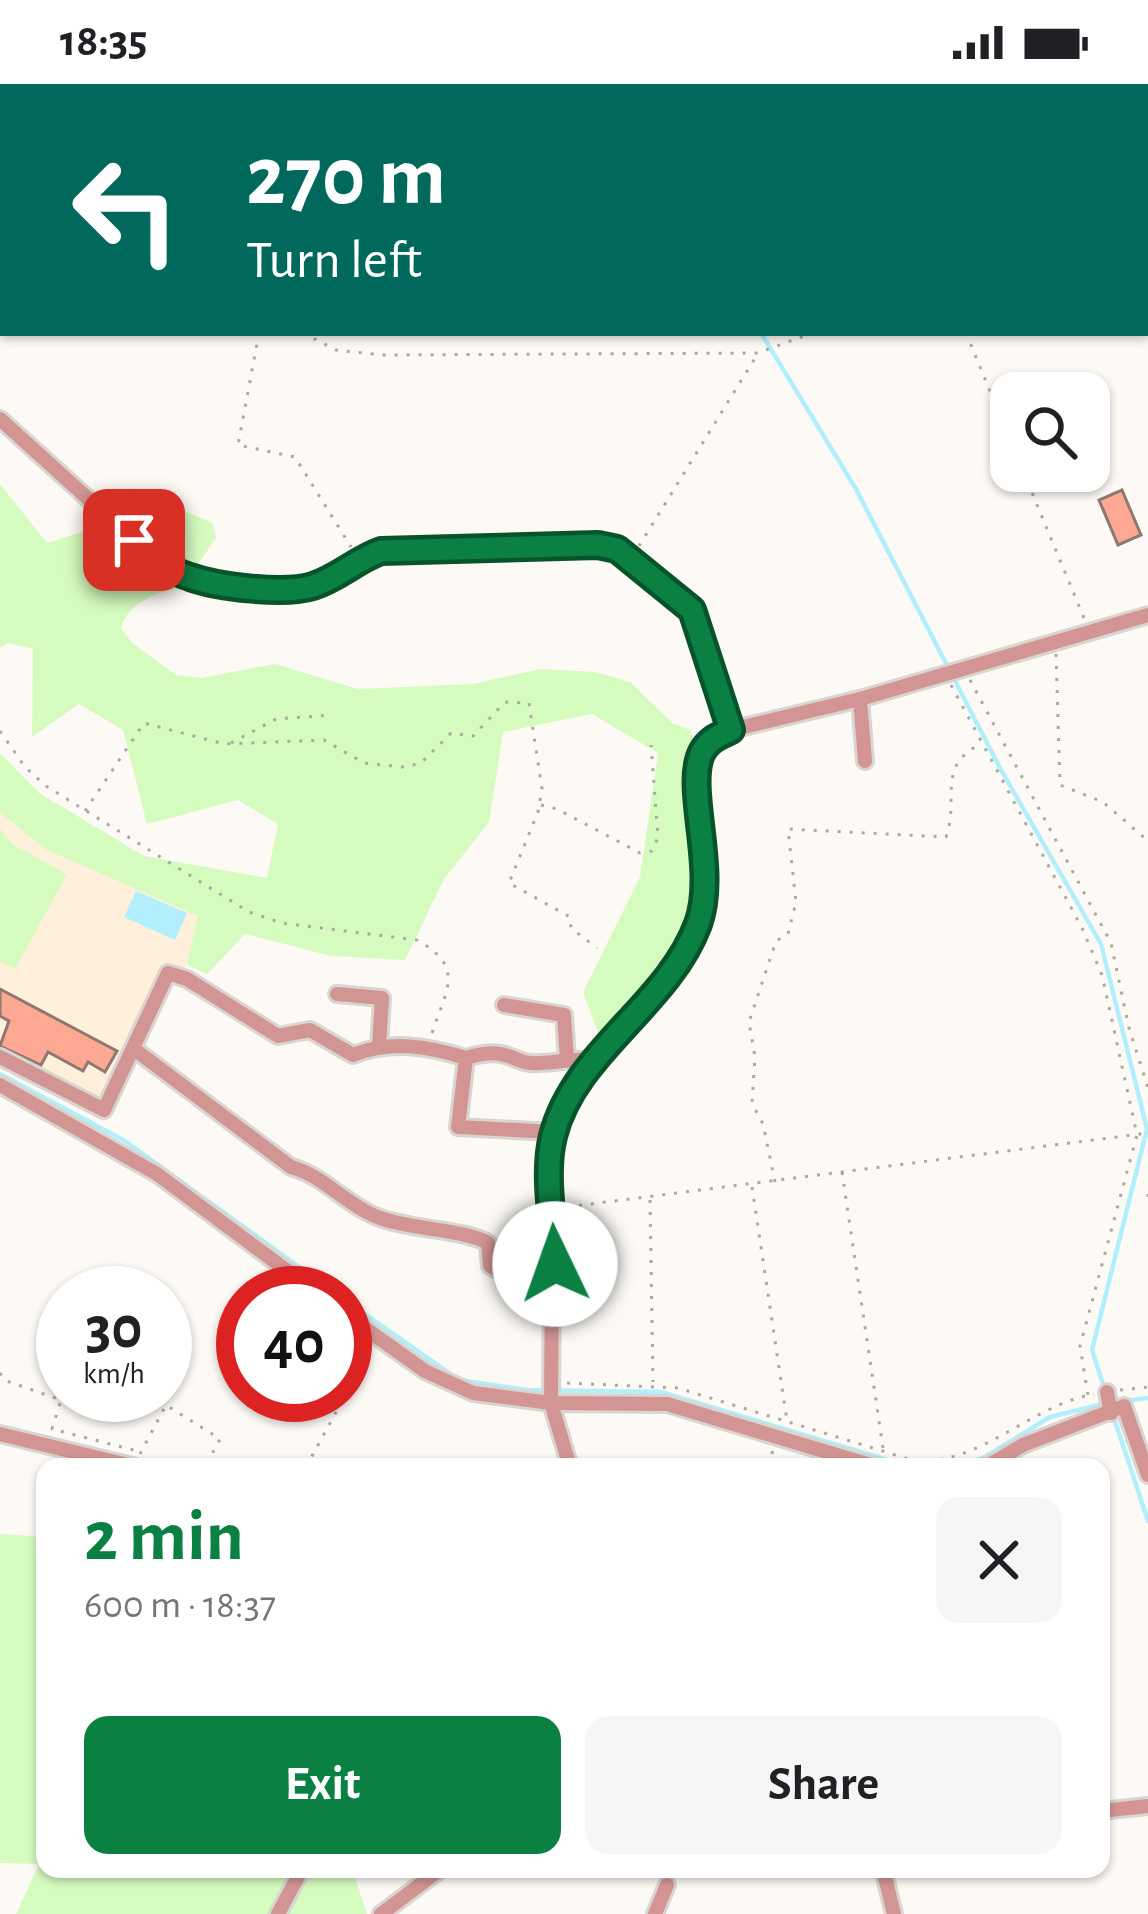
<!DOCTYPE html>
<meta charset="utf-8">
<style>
:root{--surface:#fff;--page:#f6f6f6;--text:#202124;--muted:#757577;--accent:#0b8043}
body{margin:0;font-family:"Alegreya Sans",sans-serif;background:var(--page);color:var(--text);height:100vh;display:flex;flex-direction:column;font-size:45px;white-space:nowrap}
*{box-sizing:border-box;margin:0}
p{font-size:39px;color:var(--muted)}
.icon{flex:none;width:66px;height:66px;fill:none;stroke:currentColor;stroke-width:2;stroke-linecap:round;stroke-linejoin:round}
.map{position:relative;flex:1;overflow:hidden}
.side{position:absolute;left:36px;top:1374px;width:1074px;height:420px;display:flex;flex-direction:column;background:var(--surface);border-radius:24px;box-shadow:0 3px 9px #0004}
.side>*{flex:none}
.hud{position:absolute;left:0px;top:0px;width:1149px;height:252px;box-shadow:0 3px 9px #0004;background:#00695c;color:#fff;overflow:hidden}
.buttons{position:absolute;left:990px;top:288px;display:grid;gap:24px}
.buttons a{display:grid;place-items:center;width:120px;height:120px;border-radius:24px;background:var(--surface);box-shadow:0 3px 9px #0004;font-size:60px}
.speed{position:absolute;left:36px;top:1182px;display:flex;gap:24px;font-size:60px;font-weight:700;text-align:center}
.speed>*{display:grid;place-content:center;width:156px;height:156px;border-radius:50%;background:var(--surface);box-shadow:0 3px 9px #0004;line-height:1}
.speed small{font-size:30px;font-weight:400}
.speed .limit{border:18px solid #d22;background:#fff;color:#111}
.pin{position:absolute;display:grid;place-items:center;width:102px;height:102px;color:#fff;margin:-51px;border-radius:24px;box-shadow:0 6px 18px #0006}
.me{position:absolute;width:132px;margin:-66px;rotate:357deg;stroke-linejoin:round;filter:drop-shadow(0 0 9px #0008)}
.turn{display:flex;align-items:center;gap:42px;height:252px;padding:0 48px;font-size:54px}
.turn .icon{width:156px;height:156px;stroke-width:2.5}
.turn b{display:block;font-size:84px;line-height:102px}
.round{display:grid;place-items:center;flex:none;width:126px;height:126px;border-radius:24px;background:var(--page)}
.overview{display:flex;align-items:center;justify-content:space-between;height:204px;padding:0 48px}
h1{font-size:72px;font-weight:700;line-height:90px;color:var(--accent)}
.action{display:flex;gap:24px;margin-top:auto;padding:24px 48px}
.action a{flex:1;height:138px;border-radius:24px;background:var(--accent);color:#fff;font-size:48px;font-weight:700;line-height:138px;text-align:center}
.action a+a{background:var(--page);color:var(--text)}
.status{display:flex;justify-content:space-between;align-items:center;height:84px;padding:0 60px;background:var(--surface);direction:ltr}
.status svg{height:33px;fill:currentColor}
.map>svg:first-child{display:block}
</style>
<div class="status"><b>18:35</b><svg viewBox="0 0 49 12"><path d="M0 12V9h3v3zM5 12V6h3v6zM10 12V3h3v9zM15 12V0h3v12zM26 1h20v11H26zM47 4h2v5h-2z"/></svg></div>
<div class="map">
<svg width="1148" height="1830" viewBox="0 0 1148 1830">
<rect width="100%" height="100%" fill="#fdfaf6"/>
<path fill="#fef0da" d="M0,697L217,823L182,889L168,883L105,1018H96L0,969Z"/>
<g fill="#d5fbbf">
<path d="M0,400L47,459L85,447L128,404L213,439L216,454L182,503C158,508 128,518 121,544L132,559L176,591L201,594L275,580L358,605L472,600L541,585L595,588L630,598L672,639L690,646L711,704L696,764L681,863L600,954L583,908L640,793L658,669L592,630L503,648L489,738L444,795L405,876L331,872L245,850L207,890L187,881L198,832L45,765L0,728V669L39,709L144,772L267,794L278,740L238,716L147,740L123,646L79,620L32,653L33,565L8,559L0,564Z"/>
<path d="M0,745L13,761L67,790L15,885L0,877Z"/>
<path d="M0,1450L33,1452L45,1459V1785H352L367,1830H16L39,1780L0,1779Z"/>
</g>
<path fill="#b2effc" d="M136,807L187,829L175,856L124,833Z"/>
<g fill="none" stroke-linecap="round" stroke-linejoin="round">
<g stroke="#b2effc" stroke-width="4.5">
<path d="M597,0L600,3"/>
<path d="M761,249L856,405L1001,686L1101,860L1147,1045L1092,1266L1104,1303"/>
<path d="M0,990L125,1057L335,1209"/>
<path d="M345,1216L459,1296L527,1306L661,1308L911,1383"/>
<path d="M1124,1317L1148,1314"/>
<path d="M1113,1331L1148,1437"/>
<path d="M953,1383L983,1374L1050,1333L1107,1319"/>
</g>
</g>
<g fill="#fda892" stroke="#8f7872" stroke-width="3">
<path d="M1122,406L1141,451L1118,461L1099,416Z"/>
<path d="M0,905L117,967L105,988L88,978L83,987L48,968L41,981L0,962L9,937L0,932Z"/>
</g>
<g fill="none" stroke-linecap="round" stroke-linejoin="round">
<defs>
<g id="minor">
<path d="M0,335L159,479L192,495L285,507L309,503L381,467L598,461L617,465L692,526L731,646"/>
<path d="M860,615L865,677"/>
<path d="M337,910L382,914L379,963"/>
<path d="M504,921L564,931L567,975"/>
<path d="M134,965L291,1083C324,1092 344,1119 375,1132C408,1146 464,1145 488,1159L490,1182L499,1187L555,1180"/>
<path d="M0,973L104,1026L168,889L187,895L278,952L310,946L353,971C392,956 427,962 466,974L458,1043L553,1048"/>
<path d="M466,974C513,960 511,982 540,979C561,978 577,974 598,976"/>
<path d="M0,1001L157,1090L317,1209"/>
<path d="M345,1230L425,1287L473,1309L551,1319L667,1320L877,1383"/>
<path d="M1107,1308L1111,1329"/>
<path d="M0,1350L136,1383"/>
<path d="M570,1383L551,1319L553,1048L583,993L692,853L707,801L697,687L705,662L731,646L860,615L1148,531"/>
<path d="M986,1383L1023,1361L1124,1322L1148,1391"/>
<path d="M1101,1727L1148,1722"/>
<path d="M883,1785L894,1830"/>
<path d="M278,1830L302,1785"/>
<path d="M381,1830L441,1785"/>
<path d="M655,1830L667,1801"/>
</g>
<g id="major">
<path d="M1144,3L1145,0"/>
<path d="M1146,222L1148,237"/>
</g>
</defs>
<use href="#minor" stroke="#d9d6d1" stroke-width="20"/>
<use href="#major" stroke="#d9d6d1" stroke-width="24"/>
<g stroke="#aca9a4" stroke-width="3" stroke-dasharray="3 9" stroke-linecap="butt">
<path d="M280,0L285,3"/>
<path d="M572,0L575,3"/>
<path d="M628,0L630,3"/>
<path d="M864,0L865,3"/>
<path d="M294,3L296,0"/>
<path d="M384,3L391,0"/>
<path d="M1107,3V0"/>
<path d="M0,93L3,94"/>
<path d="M259,249L238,361L295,373L351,463"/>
<path d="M303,249L336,266L383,271L758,269L812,249"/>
<path d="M966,249L1011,358"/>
<path d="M1023,387L1084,534"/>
<path d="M639,462L757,271"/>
<path d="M1056,570L1060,701L1103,718L1148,757"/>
<path d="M970,596L1111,859L1129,944L1148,1004"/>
<path d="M951,601L1082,844L1102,891L1137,1051L1080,1262L1088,1311"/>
<path d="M0,647L25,683L46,702L249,828L282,839L417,856C466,883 446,906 432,949"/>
<path d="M231,659L276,635L332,631"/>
<path d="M541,721L557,725L640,769L652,767L658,753L651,661"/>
<path d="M85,727L144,639L224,660L324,656L364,679L403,683L421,679L451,649L473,652L505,618L529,619L542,705L538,728L509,799L570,833L571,844L597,864"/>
<path d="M842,1088L883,1364"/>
<path d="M775,1098L763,1040L752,1019L755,973L749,938L776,857L788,850L796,818L788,745L946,753C960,715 935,682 981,660"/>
<path d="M752,1103L787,1337"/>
<path d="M1148,1110V1119"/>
<path d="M650,1116L653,1298"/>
<path d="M567,1123L1148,1049"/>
<path d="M0,1289L4,1296L61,1316L52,1345L141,1368"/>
<path d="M567,1299L678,1304L915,1377C983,1380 1029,1322 1094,1310"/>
<path d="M1120,1306L1148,1303"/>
<path d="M772,1367L775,1383"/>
<path d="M140,1370L166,1321L220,1355L205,1383"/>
<path d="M306,1383L371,1264"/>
</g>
<use href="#minor" stroke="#d39594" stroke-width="14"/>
<use href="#major" stroke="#a53941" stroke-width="18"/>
</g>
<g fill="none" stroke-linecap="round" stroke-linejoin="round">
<defs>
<path id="route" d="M134,456C151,472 167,486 190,493C218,503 285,511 313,502C338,494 356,476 381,467L598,461L617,465L692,526L731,646C719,652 709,655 702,668C684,703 718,785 698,840C668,921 574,968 553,1052C543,1091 554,1140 555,1180"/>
</defs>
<use href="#route" stroke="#07532c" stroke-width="30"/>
<use href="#route" stroke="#0b8043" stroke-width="21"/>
</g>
</svg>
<div class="buttons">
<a><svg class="icon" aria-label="search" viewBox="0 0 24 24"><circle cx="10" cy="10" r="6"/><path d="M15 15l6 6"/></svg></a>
</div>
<div class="speed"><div>30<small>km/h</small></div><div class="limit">40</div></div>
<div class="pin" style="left:134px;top:456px;background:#d93025"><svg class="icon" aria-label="arrive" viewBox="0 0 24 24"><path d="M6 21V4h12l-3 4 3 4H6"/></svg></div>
<svg class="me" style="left:555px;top:1180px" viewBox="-20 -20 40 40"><circle r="19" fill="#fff"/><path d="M0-13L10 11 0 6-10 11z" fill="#0b8043"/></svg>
<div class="hud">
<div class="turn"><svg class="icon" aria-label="left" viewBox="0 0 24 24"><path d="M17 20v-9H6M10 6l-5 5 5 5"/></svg><div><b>270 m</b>Turn left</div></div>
</div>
<section class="side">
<div class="overview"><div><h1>2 min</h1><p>600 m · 18:37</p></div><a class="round"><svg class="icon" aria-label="close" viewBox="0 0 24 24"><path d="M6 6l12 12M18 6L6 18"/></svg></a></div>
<div class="action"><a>Exit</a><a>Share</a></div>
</section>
</div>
